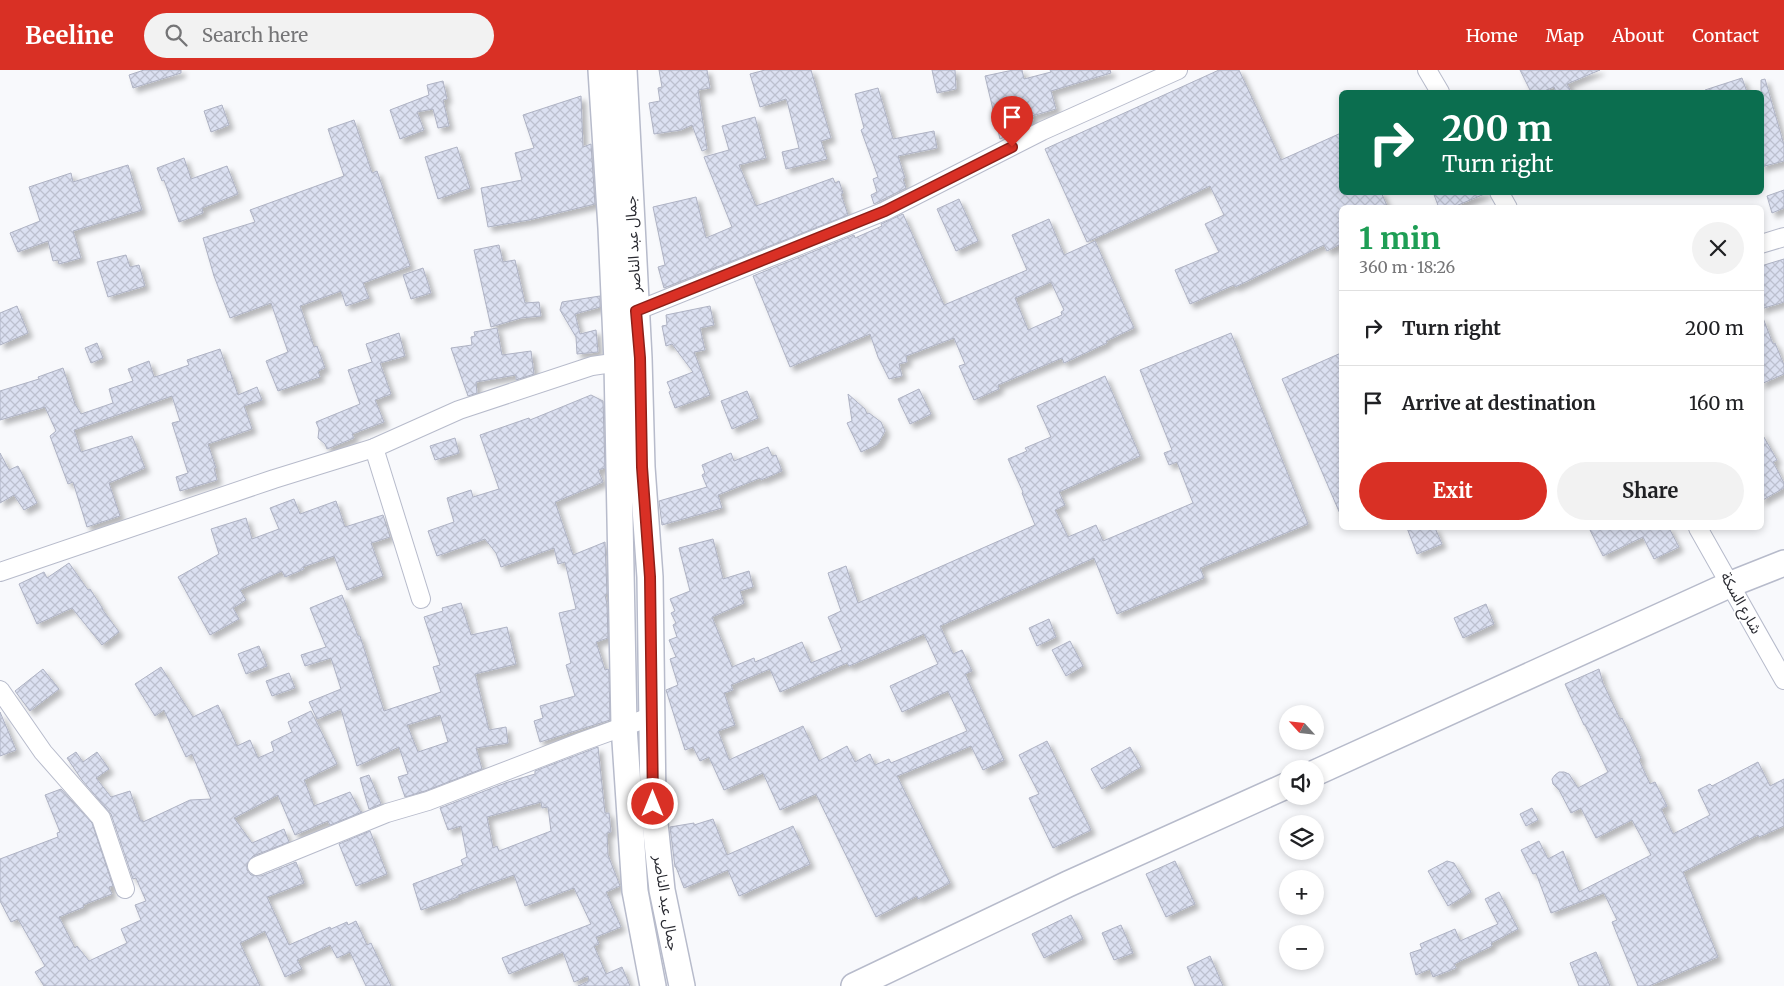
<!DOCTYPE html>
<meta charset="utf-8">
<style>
:root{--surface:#fff;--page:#f2f2f2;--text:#202124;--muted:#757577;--line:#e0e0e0;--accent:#d93025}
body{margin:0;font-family:Merriweather,"Noto Sans Arabic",serif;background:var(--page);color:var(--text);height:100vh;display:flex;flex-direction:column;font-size:19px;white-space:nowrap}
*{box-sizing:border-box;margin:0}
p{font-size:16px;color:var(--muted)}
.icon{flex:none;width:28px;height:28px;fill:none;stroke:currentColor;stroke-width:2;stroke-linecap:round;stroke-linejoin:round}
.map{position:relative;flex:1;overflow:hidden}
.details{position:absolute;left:1339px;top:135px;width:425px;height:325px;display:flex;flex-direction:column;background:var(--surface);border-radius:8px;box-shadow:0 2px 8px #0003}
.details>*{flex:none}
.top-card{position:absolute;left:1339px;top:20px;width:425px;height:105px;border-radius:8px;box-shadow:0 2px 8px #0003;background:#0b6e4f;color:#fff;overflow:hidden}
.needle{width:32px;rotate:297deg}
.controls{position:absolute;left:1279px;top:635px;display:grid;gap:10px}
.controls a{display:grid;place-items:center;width:45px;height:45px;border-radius:50%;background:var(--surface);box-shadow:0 2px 8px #0003;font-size:25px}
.pin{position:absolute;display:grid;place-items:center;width:42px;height:42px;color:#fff;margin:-51px -21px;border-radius:50% 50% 50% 0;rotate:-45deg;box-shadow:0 0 5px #0007}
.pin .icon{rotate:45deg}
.me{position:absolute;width:55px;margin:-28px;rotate:0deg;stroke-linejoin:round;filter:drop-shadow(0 0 4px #0008)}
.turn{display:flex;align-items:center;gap:18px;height:105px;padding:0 20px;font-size:22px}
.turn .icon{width:65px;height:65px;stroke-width:2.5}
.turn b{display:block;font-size:35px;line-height:42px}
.round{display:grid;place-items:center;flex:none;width:52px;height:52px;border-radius:26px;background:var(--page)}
.head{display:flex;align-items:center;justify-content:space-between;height:85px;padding:0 20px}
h1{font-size:30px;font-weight:700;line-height:38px;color:#1e9e55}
.button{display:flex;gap:10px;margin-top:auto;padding:10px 20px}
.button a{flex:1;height:58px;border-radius:30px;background:var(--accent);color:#fff;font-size:20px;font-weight:700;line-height:58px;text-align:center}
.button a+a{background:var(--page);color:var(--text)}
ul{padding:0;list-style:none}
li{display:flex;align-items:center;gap:15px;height:75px;padding:0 20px;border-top:1px solid var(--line)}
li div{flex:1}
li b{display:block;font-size:19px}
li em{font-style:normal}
header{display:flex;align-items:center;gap:30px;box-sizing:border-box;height:70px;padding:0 25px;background:var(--accent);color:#fff}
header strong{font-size:24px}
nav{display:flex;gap:28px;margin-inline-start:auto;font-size:18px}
.search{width:350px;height:45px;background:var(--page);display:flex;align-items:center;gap:12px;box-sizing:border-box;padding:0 18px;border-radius:28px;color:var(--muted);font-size:19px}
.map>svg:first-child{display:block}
</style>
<header>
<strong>Beeline</strong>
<div class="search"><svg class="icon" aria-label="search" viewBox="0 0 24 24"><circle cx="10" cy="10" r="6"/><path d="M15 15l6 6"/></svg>Search here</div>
<nav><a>Home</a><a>Map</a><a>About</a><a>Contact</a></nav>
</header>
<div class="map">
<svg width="1784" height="916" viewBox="0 0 1784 916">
<defs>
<pattern id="building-cross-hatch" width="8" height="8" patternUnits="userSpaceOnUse" patternTransform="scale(1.25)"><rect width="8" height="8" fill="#dbe0f1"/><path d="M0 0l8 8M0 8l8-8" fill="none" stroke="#bcc0cf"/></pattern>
<filter id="shadow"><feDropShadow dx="4.5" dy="4.5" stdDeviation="2.5" flood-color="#0004"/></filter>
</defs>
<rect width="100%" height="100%" fill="#f8f9fc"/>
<g fill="url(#building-cross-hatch)" stroke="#aeb2c3" fill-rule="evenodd" filter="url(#shadow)">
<path d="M144,0H181V3L133,18L129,5Z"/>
<path d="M659,0H707L710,18L698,20L707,79L702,81L692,55L681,60L654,64L649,33L660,31L658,18L662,17Z"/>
<path d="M765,0H811L831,68L821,71L827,89L786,99L782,82L799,78L787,31L786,29L760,37L750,4Z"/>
<path d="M932,0H955L956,19L937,23Z"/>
<path d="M1013,0H1022L1024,9L1051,2L1050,0H1110L1111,3L1051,21L1056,39L1032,46L1033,51L1011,61L1012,64L1000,69L985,6Z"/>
<path d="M1219,0H1239L1281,90L1341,63V122H1381L1388,138H1341V174L1327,181L1324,175L1235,217L1234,215L1190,234L1175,200L1219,182L1205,154L1224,145L1210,116L1087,172L1045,79Z"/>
<path d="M1520,0H1600L1567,14L1571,22H1556L1554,17L1542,22H1531Z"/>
<path d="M1742,8L1747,22H1705V20Z"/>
<path d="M1765,9L1784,75V91L1761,97V10Z"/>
<path d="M443,11L447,29L443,30L449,56L438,58L433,39L417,42L424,60L400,69L390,40L429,25L427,15Z"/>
<path d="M878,18L893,69L934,61L937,78L898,86L905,108L903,109L906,118L874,134L871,125L877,122L873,109L878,107L861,60L864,58L855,24Z"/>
<path d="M581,26L583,77L591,74L595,134L529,150L488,157L481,118L522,110L515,83L534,78L523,45Z"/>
<path d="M222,35L229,55L211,62L204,41Z"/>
<path d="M755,47L766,88L739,95L756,136L833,108L835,113L839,111L843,123L841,124L848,145L664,218L658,197L665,195L653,137L696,127L706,168L732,157L704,87L729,80L722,56Z"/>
<path d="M354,50L372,103L377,101L410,196L363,213L369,228L346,236L341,221L300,236L314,277L317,276L325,298L318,301L320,307L278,321L266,291L288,282L271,233L230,248L214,206L203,168L255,152L250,140L344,106L328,59Z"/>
<path d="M457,77L470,118L438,129L425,87Z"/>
<path d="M184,88L191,109L227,96L238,124L202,138L203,143L179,152L164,110L162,111L157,98Z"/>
<path d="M128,95L142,140L73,161L81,188L59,194L58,190L53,191L48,171L18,182L10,163L40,151L29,117L71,103L73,112Z"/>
<path d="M1784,120V138L1772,143L1767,126Z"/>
<path d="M1433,122H1487V123L1451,138H1439Z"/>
<path d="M959,129L978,171L956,181L937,139Z"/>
<path d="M903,144L944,235L1027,200L1012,165L1049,149L1064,185L1095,171L1134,258L1106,271L1107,273L1064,293L1062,288L998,315L999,319L974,330L959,296L965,294L954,268L906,286L907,292L899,294L902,306L889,309L878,287L870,264L790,297L753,206L854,165L855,168L882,156L881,154ZM1051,212L1064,240L1061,242L1062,245L1028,260L1015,228Z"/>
<path d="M499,175L503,192L515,190L525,233L539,232L541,246L521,248L491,257L474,180Z"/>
<path d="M126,185L130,197L139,195L145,216L108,227L97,192Z"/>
<path d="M1784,189V232L1761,239V196Z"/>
<path d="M423,198L431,223L411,229L403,205Z"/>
<path d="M600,226V237L575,244L580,264L596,260L598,282L577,284L576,267L560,240L562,232Z"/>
<path d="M17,236L28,263L0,275V243Z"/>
<path d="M710,236L714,255L700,258L705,280L694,282L710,325L675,338L669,322L671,321L667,312L693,302L672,274L666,276L662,256L667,255L666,245Z"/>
<path d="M1761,248H1763L1773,274L1775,273L1784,295V304L1761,314Z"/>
<path d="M497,258L502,285L531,281L534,304L516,310V305L476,312L477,323L468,326L451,278L472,275L471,267L475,266L474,262Z"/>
<path d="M399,263L405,286L380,293L391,324L375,330L384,352L352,364L354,368L327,379L325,374L318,368L319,359L316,352L360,334L348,300L372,292L366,274Z"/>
<path d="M1231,263L1308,454L1200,498L1204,508L1117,544L1094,488L940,556L953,584L962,580L972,601L965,604L1004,690L983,700L971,676L897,706L950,813L918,829L917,826L876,847L816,724L780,740L763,703L724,720L709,687L700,691L693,677L685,680L666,620L678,615L670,589L676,587L669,570L677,567L673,555L676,553L671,543L675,541L670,529L690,521L679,478L713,469L723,509L749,501L753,517L740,521L744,533L712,547L732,597L754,588L755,592L802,572L811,593L842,580L828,547L841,541L828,503L846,496L858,533L1035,455L1022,423L1023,422L1008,389L1027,381L1025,378L1051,367L1037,336L1105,306L1140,386L1059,422L1065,435L1055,440L1068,467L1096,455L1103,471L1193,433L1177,392L1169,395L1164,383L1172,380L1140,300ZM924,564L938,594L890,616L902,642L948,621L967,661L891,693L889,689L875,695L870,684L855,692L847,676L819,691L803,656L729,690L718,661L735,655L724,623L733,620L731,615L770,599L780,622L847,593L849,596Z"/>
<path d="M97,273L103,288L91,293L85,278Z"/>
<path d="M220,279L228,302L230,301L238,325L257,317L262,330L244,336L252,359L208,374L216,398H214L217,410L180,421L176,407L188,403L172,353L180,351L172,326L74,360L81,382L132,366L145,398L109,413L120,446L87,457L73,412L68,414L50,366L56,361L45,337L0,350V321L39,309L38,307L63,298L75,334L81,344L113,333L109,319L133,311L128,299L149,291L154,307L158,306L189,295L187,290Z"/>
<path d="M1341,283V446L1282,309Z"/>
<path d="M919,319L931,344L910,354L898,329Z"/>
<path d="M747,321L758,348L732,359L721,331Z"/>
<path d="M848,324L865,339L867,344L869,343L881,352L885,361L878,374L861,382L847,353L852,351Z"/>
<path d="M591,325L603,331L605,398L598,400L603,412L555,432L573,485L605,472L607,524L605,525L607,534L608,568L596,572L605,600L608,599L609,601L610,650L540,672L534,651L543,648L540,636L575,626L566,595L571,593L559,543L576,539L565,492L558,494L554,478L501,497L496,483L485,469L437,486L428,461L454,452L447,428L471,420L473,427L499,419L480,365L529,348L530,350Z"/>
<path d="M1761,362L1777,390L1773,392L1784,413V418L1761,431Z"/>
<path d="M455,368L459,383L435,390L430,376Z"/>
<path d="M768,377L772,386L776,385L782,401L761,410L760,408L718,425L722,438L662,455L659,431L707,417L702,405L705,403L702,395L731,383L734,391Z"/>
<path d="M0,383L9,400L18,396L37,433L24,440L14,425L0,433Z"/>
<path d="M294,429L300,444L336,431L345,457L383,445L390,467L371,473L383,506L347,520L334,486L303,497L304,499L285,507L282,501L240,520L246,530L233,538L239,549L210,565L178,507L219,484L211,459L246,448L252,469L279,459L270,438Z"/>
<path d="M1407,458H1435L1442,474L1417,484Z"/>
<path d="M1589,458H1669L1679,477L1654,489L1643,467L1603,486Z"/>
<path d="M69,493L88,520L90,519L103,539H102L119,562L102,575L72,538L37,554L19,514L44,502L47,508Z"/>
<path d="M342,525L358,566H360L384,641L441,622L433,597L440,595L424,547L443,541L442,538L461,533L471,565L507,557L516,594L475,604L489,660L506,657L508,673L476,678L482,699L425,721L405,727L398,707L408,704L399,677L357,696L341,639L317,649L309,632L341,619L331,588L305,596L301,585L326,577L310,538ZM440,645L448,672L418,682L407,655Z"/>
<path d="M1486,534L1494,554L1463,568L1454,548Z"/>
<path d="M1049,549L1056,567L1037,576L1029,558Z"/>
<path d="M1070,571L1083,596L1066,606L1052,580Z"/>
<path d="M259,576L267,596L246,604L238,584Z"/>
<path d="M161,597L193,647L218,635L237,676L250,670L258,688L274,681L271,672L292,662L288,652L311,641L337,694L304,710L314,736L350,722L360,741L362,742L330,755L328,751L295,765L278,725L234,748L252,773L284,759L289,772L253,786L247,794V800L251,805L261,806L296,792L304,813L267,827L289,875L330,857L331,859L347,852L348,855L356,851L367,875L371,873L391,916H366L350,882L337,888L330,875L297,890L302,899L285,907L265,861L240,873L260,916H44L35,902L45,896L18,849L11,852L0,831V789L58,767L57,763L60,762L45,725L61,719L92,753L113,816L109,817L112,824L83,835L84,837L59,847L75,878L77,876L89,891L127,873L121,859L141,850L135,835L146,831L136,808L133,809L111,744L82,710L67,688L76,682L83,692L97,682L109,699L96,708L111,727L130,721L140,750H142L143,752L190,730L211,729L192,684L186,687L164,640L155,646L135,614Z"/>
<path d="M43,599L59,619L30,641L15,621Z"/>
<path d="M1599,599L1603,613L1620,649L1622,648L1641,688L1639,690L1650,714L1655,712L1667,736L1661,739L1673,764L1710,745L1698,720L1710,714L1712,716L1758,692L1770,716L1784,709V756L1759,767L1758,765L1683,802L1718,887L1649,916H1638L1612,852L1617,850L1604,823L1551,843L1536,803L1533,804L1521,780L1539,771L1548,789L1563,781L1579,822L1651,785L1632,750L1596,768L1581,738L1571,743L1559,720L1553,714L1552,709L1555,705L1559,702H1564L1569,704L1578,718L1608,702L1585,655H1584L1565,614Z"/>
<path d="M289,603L295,618L272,626L266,611Z"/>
<path d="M0,642L16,680L0,686Z"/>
<path d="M1047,671L1091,760L1053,778L1029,728L1039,724L1019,685Z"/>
<path d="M598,677L605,743H609L611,762L607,763L608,785L620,816L606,822L621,857L596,867L599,874L594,876L606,904L622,897L630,916H578L589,911L588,906L574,912L563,882L509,904L502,888L591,854L574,818L525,836L514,805L458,825V827L421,840L413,814L463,795L461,790L467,787L461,756L448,760L440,738L508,712L535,704V701ZM541,732L542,738L548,737L551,761L499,781L497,776L493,778L487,747Z"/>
<path d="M1130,677L1141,697L1102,719L1091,699Z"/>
<path d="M369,705L381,734L369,739L360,708Z"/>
<path d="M1532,738L1538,750L1526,756L1520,744Z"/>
<path d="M713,749L727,785L793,756L810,794L739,826L728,800L684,818L676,797H675L670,757L694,753V755Z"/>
<path d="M370,761L387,804L356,816L339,774Z"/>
<path d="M1175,791L1195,834L1166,847L1146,804Z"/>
<path d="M1447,791L1454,793L1471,822L1448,836L1428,801Z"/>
<path d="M1499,822L1518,859L1491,873L1492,876L1454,894L1456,898L1433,907L1430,899L1416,905L1410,883L1422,879L1420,874L1455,859L1460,871L1498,854L1485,829Z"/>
<path d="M1071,845L1083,869L1044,888L1032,864Z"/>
<path d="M1121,855L1133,883L1114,890L1102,863Z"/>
<path d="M1596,882L1610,916H1579L1570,893Z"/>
<path d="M1210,886L1223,916H1195L1187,897Z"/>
</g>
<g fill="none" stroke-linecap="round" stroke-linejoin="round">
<defs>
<g id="minor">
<path d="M1427,0L1440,22"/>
<path d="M1499,122L1508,138"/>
<path d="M1761,174L1784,167"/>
<path d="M636,241L885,141L1042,61L1178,0"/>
<path d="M374,378L421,529"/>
<path d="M1698,458L1784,610"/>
<path d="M0,502L274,409L374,378L459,340L592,296L626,291"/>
<path d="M0,620L43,682L101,748L125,819"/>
<path d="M257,796L387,743L428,731L581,672L653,646"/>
</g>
<g id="secondary">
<path d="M601,0L611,158L617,293L624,656L635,821L653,916"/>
<path d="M624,0L639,288L642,397L650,507L653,734L662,820L682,916"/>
<path d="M1315,703L1731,514L1784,493"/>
<path d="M854,916L1068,814L1288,715"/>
</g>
</defs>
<use href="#minor" stroke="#b7bbcb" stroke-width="20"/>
<use href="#secondary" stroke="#b7bbcb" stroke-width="28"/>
<use href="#minor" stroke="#fff" stroke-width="18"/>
<use href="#secondary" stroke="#fff" stroke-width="25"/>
</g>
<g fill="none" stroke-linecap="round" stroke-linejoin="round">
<defs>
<path id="route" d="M653,734L650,507L642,397L640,288L636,241L885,141L1012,77"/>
</defs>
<use href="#route" stroke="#8d1f18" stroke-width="12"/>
<use href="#route" stroke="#d93025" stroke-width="9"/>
</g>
<g text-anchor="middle" stroke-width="4" stroke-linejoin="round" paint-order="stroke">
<g font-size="15" fill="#282930" stroke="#fff">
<text transform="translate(633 174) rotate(-93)" y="5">جمال عبد الناصر</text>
<text transform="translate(1741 533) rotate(61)" y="5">شارع السكة</text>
<text transform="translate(666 833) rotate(81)" y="5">جمال عبد الناصر</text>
</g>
</g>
</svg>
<div class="controls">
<a><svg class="needle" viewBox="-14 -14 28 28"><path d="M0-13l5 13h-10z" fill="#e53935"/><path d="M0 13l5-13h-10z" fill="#757577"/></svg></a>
<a><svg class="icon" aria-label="sound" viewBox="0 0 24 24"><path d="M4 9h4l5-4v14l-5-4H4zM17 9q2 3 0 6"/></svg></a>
<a><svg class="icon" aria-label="layers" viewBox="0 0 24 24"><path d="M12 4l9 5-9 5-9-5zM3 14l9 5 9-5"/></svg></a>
<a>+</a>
<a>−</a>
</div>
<div class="pin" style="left:1012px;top:77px;background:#d93025"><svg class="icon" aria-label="arrive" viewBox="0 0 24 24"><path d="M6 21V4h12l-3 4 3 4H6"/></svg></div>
<svg class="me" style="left:653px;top:734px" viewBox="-20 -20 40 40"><circle r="17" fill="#d93025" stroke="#fff" stroke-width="3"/><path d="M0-11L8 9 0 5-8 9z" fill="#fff"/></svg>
<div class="top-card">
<div class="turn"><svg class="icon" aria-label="right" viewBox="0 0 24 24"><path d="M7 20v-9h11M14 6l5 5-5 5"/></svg><div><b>200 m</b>Turn right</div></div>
</div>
<section class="details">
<div class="head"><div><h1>1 min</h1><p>360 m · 18:26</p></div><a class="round"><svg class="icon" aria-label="close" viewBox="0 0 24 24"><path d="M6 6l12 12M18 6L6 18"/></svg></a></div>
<ul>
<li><svg class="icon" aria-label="right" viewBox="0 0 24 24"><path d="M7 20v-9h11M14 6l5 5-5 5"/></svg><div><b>Turn right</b></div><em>200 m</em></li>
<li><svg class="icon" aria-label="arrive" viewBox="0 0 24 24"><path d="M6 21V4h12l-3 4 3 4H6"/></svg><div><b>Arrive at destination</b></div><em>160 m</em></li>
</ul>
<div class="button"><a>Exit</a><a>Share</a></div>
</section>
</div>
